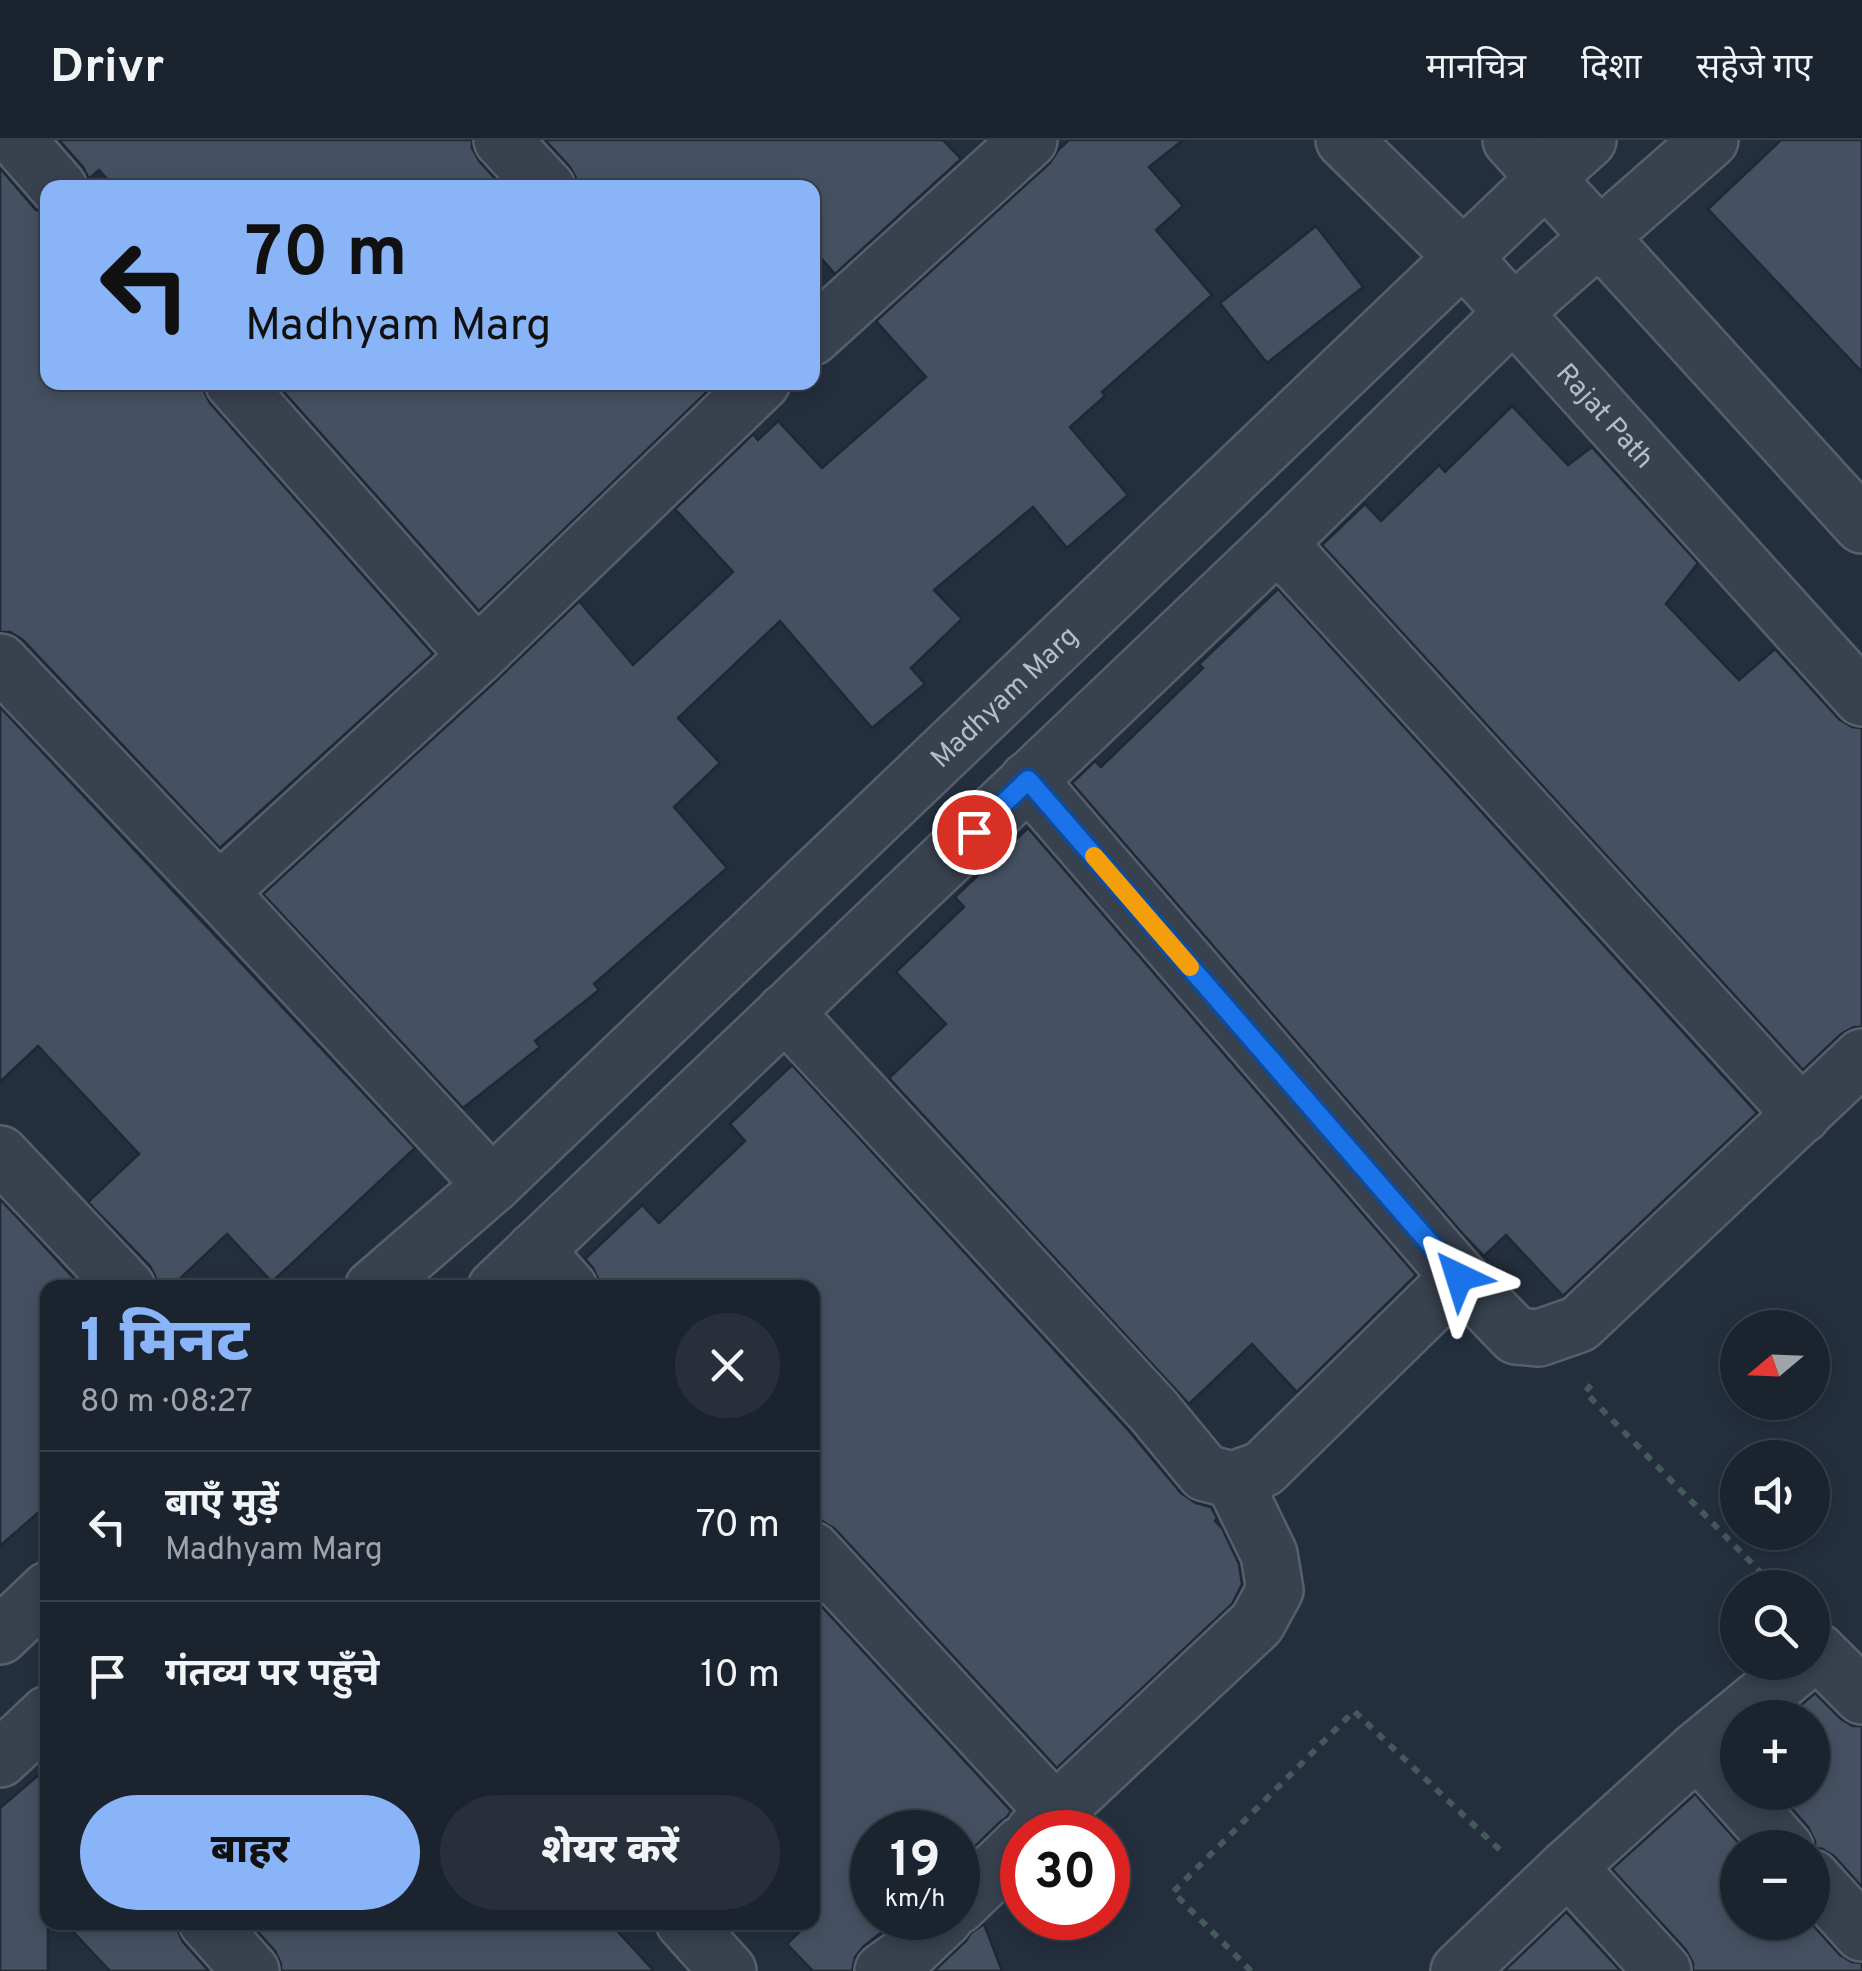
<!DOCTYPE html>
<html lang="hi">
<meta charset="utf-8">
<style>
:root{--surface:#1b232e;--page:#282f3a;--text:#f1f3f6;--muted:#a0a4aa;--line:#39404a;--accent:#8ab4f8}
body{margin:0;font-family:Overpass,"Noto Sans Devanagari",sans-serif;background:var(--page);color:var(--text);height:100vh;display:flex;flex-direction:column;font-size:38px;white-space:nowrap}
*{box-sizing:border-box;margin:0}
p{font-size:32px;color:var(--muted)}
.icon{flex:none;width:55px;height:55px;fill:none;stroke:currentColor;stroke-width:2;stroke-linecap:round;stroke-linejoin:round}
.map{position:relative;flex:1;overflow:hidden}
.panel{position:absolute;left:40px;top:1140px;width:780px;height:650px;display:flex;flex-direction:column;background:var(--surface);border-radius:20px;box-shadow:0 5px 15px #0003,0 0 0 2px var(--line)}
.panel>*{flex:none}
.guide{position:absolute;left:40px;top:40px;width:780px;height:210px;border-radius:20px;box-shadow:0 5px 15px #0003,0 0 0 2px var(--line);background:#8ab4f8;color:#111;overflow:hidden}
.needle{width:65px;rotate:251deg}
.controls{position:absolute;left:1720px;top:1170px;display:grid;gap:20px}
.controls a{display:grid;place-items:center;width:110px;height:110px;border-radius:50%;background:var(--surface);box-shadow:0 5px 15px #0003,0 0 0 2px var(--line);font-size:50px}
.speed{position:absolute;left:850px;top:1670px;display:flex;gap:20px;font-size:50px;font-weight:700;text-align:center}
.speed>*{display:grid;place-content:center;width:130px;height:130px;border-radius:50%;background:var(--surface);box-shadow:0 5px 15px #0003,0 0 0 2px var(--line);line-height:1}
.speed small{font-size:25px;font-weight:400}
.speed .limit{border:15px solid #d22;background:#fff;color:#111}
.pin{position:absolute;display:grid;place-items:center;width:85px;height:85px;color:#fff;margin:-42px;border:5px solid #fff;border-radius:50%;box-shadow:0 2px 10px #0007}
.me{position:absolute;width:110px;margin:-55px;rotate:319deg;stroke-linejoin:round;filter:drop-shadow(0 0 8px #0008)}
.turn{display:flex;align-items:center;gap:35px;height:210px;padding:0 40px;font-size:45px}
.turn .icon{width:130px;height:130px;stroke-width:2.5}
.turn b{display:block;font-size:70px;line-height:85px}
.round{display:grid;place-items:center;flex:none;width:105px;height:105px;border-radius:52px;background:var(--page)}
.head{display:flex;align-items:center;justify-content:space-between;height:170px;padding:0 40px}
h1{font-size:60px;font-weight:800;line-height:75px;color:var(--accent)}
.action{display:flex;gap:20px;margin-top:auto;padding:20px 40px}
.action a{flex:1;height:115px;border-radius:60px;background:var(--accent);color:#111;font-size:40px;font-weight:800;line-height:115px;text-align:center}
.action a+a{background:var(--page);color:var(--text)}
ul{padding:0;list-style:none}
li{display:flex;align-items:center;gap:30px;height:150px;padding:0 40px;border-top:2px solid var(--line)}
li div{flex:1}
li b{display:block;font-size:38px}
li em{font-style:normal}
header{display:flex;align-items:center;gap:60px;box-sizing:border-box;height:140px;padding:0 50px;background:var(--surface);border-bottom:2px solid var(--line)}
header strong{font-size:48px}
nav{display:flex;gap:55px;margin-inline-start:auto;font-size:35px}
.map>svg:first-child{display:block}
</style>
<header>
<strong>Drivr</strong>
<nav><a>मानचित्र</a><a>दिशा</a><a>सहेजे गए</a></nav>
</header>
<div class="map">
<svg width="1862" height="1831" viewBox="0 0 1862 1831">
<rect width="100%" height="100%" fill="#242f3e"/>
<g fill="#455162" stroke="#1f2835" stroke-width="2.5">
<path d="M59,0H472V8L479,21L504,48H115L99,30L89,39L83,27Z"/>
<path d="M545,0H943L961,19L835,134L812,108V48H577V40L570,27Z"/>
<path d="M1069,0H1183L1149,27L1183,66L1156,90L1212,155L1102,252L1105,256L1070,287L1128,355L1067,408L1033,367L934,450L962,479L911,528L925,544L872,588L780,481L678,578L720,623L674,667L727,728L594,844L599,850L535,901L540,907L463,968L263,754L498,539L579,461L633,525L733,432L675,369L753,294L758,300L778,281L822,328L926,237L876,181L1050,23L1059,9Z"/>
<path d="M1781,0H1862V232L1708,69Z"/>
<path d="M0,28L35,69L48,77V242H203V249L210,263L433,514L220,708L23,500L10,492H0Z"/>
<path d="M1316,86L1363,147L1267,223L1220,163Z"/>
<path d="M275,242H703L710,249L479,471Z"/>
<path d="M1512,266L1568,325L1592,307L1698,423L1666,464L1739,540L1775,509L1839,579L1852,587L1862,588V887H1854L1841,894L1803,930L1322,405L1365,364L1381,381L1439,325L1445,332Z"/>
<path d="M1278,449L1757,973L1563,1156L1506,1095L1484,1116L1462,1093L1072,643L1095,621L1101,627L1203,528L1199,524Z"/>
<path d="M0,567L415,1008L272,1142L227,1094L170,1148H157V1140L150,1126L88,1062L139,1014L38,906L0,942Z"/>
<path d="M1028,688L1416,1135L1297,1252L1252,1204L1189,1264L889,938L946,884L896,832L964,767L955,757Z"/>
<path d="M792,925L1129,1291L1181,1353L1196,1363L1211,1367L1217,1378L1215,1381L1222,1388L1239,1424L1242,1444L1232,1464L1057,1628L835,1389L822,1381L812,1380V1148H599V1141L593,1128L585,1119L642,1065L659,1083L745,1001L730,984Z"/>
<path d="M0,1059L83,1148H48V1364L0,1406Z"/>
<path d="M812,1456L1011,1671L1007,1677L1000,1682L958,1723V1692H872V1778H900L864,1806L855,1817L852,1831H813L787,1804L809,1782H812Z"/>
<path d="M1815,1553L1841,1579L1853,1586H1862V1747L1834,1716L1822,1709L1815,1708V1701L1808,1687L1777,1652H1812V1578H1786Z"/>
<path d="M48,1627V1831H0V1668Z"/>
<path d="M1695,1654L1743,1708H1738V1782H1810L1840,1815L1852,1822L1862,1823V1831H1693V1823L1686,1810L1612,1729Z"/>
<path d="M1566,1772L1621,1831H1504Z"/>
<path d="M64,1782H177V1789L183,1802L209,1831H110Z"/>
<path d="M249,1782H609L654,1831H281V1824L275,1811Z"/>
<path d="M984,1784L1002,1831H934L966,1801L971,1793Z"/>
</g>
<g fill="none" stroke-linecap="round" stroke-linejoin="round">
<defs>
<g id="minor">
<path d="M17,0L59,48"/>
<path d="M502,0L547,48"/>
<path d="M812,197L1029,0"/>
<path d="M233,242L477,516"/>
<path d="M1278,403L1802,975"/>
<path d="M0,522L219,752L492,1045"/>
<path d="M1028,640L1459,1137L1516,1196L1539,1198L1579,1184L1862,917"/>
<path d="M219,752L477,516L762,242"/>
<path d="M785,872L1153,1270L1205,1333L1233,1340L1263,1329L1459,1137"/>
<path d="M0,1014L127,1148"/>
<path d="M535,1110L569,1148"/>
<path d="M812,1410L1055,1672"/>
<path d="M1812,1515L1817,1511L1862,1556"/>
<path d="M1697,1610L1785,1708"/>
<path d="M1034,1692L1257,1483L1275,1450L1269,1414L1233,1340"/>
<path d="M1568,1727L1663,1831"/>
<path d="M1812,1738L1862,1793"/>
<path d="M958,1766L1022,1704"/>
<path d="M207,1782L251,1831"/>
<path d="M684,1782L728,1831"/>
<path d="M883,1831L907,1814L945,1778"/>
<path d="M1459,1831L1568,1727L1697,1610L1804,1522"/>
</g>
<g id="tertiary">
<path id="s1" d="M1344,0L1463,117L1862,558"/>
<path d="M1511,0L1862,385"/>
<path id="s2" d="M373,1148L492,1045L1546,38L1588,0"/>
<path d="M496,1148L1278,403L1513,173L1710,0"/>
<path d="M0,1496L48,1450"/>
<path d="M0,1619L48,1574"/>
</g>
</defs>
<use href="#minor" stroke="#565f6c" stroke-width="60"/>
<use href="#tertiary" stroke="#565f6c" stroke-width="60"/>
<g stroke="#44595c" stroke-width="6" stroke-dasharray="8 8" stroke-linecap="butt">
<path d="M1591,1245L1585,1252L1776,1448"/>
<path d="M1251,1831L1173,1752L1354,1571L1500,1710"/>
</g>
<use href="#minor" stroke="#38414e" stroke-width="55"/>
<use href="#tertiary" stroke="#38414e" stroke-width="55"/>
</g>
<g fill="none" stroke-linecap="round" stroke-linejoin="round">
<defs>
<path id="route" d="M974,692L1028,640L1459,1137"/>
</defs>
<use href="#route" stroke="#114b97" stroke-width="25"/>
<use href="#route" stroke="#1a73e8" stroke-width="18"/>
<path stroke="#f59e0b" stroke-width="18" d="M1094,716L1190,827"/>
</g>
<g text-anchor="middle" stroke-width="10" stroke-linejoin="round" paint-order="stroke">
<g font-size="28" fill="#b4bcc9" stroke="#1d2633">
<text dy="10" stroke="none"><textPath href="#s1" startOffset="380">Rajat Path</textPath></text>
<text dy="10" stroke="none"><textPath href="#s2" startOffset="865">Madhyam Marg</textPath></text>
</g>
</g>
</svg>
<div class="controls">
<a><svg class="needle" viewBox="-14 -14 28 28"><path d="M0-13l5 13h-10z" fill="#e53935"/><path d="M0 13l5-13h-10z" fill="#a0a4aa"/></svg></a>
<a><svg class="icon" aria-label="sound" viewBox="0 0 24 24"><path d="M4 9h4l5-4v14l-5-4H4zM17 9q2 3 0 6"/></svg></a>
<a><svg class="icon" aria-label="search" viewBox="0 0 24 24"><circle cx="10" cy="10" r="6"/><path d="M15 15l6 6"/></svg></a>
<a>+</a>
<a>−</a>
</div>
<div class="speed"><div>19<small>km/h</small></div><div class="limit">30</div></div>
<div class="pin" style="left:974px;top:692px;background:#d93025"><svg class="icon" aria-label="arrive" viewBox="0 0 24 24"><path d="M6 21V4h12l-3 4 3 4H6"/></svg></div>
<svg class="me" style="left:1459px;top:1137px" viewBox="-20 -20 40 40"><path d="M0-17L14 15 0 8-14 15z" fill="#1a73e8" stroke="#fff" stroke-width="4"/></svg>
<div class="guide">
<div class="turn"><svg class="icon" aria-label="left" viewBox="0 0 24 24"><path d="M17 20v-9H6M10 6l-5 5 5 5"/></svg><div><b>70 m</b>Madhyam Marg</div></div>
</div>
<section class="panel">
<div class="head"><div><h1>1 मिनट</h1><p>80 m · 08:27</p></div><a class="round"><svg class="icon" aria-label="close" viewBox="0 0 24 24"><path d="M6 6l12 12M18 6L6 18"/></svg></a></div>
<ul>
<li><svg class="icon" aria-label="left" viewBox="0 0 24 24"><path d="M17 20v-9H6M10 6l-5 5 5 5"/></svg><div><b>बाएँ मुड़ें</b><p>Madhyam Marg</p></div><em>70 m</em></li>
<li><svg class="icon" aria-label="arrive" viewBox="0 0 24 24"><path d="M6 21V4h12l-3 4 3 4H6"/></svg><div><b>गंतव्य पर पहुँचे</b></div><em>10 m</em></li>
</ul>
<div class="action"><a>बाहर</a><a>शेयर करें</a></div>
</section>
</div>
